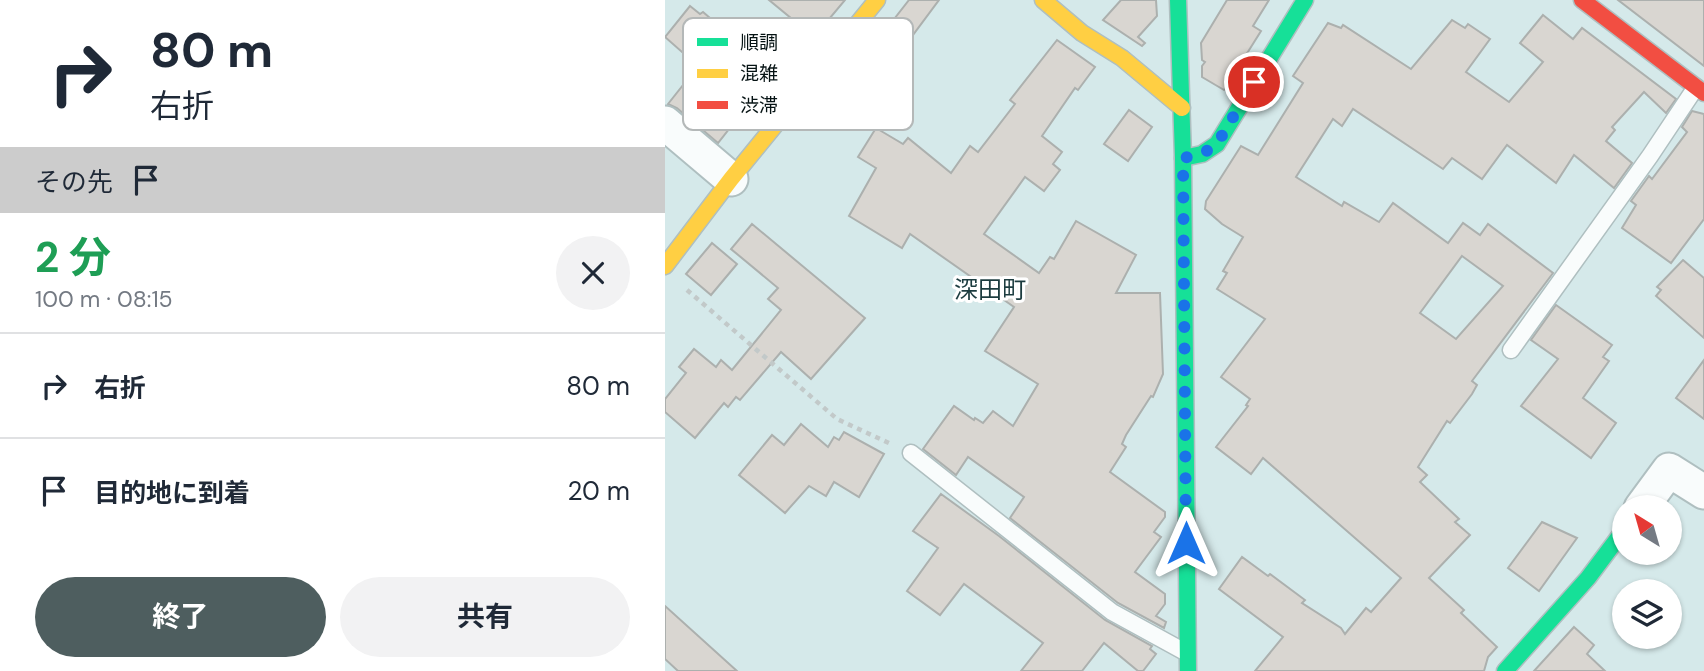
<!DOCTYPE html>
<html lang="ja">
<meta charset="utf-8">
<style>
:root{--surface:#fff;--page:#f2f2f3;--text:#1f2937;--muted:#747a83;--line:#e0e1e3;--accent:#4e5e5f}
body{margin:0;font-family:"DM Sans","Noto Sans JP",sans-serif;background:var(--page);color:var(--text);height:100vh;display:flex;flex-direction:column;font-size:26px;white-space:nowrap}
*{box-sizing:border-box;margin:0}
p{font-size:23px;color:var(--muted)}
.icon{flex:none;width:38px;height:38px;fill:none;stroke:currentColor;stroke-width:2;stroke-linecap:round;stroke-linejoin:round}
.map{position:relative;flex:1;overflow:hidden}
.panel{display:flex;flex-direction:column;background:var(--surface);width:665px}
.panel>*{flex:none}
.guide{background:#fff;color:var(--text);overflow:hidden}
.needle{width:46px;rotate:323deg}
.fabs{position:absolute;left:947px;top:495px;display:grid;gap:14px}
.fabs a{display:grid;place-items:center;width:70px;height:70px;border-radius:50%;background:var(--surface);box-shadow:0 2px 5px #0004;font-size:35px}
.pin{position:absolute;display:grid;place-items:center;width:60px;height:60px;color:#fff;margin:-30px;border:4px solid #fff;border-radius:50%;box-shadow:0 2px 7px #0007}
.me{position:absolute;width:77px;margin:-38px;rotate:0deg;stroke-linejoin:round;filter:drop-shadow(0 0 5px #0008)}
.turn{display:flex;align-items:center;gap:24px;height:147px;padding:0 35px;font-size:32px}
.turn .icon{width:91px;height:91px;stroke-width:2.5}
.turn b{display:block;font-size:49px;line-height:60px}
.then{display:flex;align-items:center;height:66px;padding:0 35px;background:#0003;gap:14px;font-size:26px}
.round{display:grid;place-items:center;flex:none;width:74px;height:74px;border-radius:37px;background:var(--page)}
.summary{display:flex;align-items:center;justify-content:space-between;height:119px;padding:0 35px}
h1{font-size:42px;font-weight:700;line-height:52px;color:#1e9e55}
.action{display:flex;gap:14px;margin-top:auto;padding:14px 35px}
.action a{flex:1;height:80px;border-radius:42px;background:var(--accent);color:#fff;font-size:28px;font-weight:700;line-height:80px;text-align:center}
.action a+a{background:var(--page);color:var(--text)}
ul{padding:0;list-style:none}
li{display:flex;align-items:center;gap:21px;height:105px;padding:0 35px;border-top:2px solid var(--line)}
li div{flex:1}
li b{display:block;font-size:26px}
li em{font-style:normal}
main{display:flex;flex:1;min-height:0}
.map>svg:first-child{display:block}
</style>
<main>
<section class="panel">
<div class="guide">
<div class="turn"><svg class="icon" aria-label="right" viewBox="0 0 24 24"><path d="M7 20v-9h11M14 6l5 5-5 5"/></svg><div><b>80 m</b>右折</div></div>
<div class="then">その先<svg class="icon" aria-label="arrive" viewBox="0 0 24 24"><path d="M6 21V4h12l-3 4 3 4H6"/></svg></div>
</div>
<div class="summary"><div><h1>2 分</h1><p>100 m · 08:15</p></div><a class="round"><svg class="icon" aria-label="close" viewBox="0 0 24 24"><path d="M6 6l12 12M18 6L6 18"/></svg></a></div>
<ul>
<li><svg class="icon" aria-label="right" viewBox="0 0 24 24"><path d="M7 20v-9h11M14 6l5 5-5 5"/></svg><div><b>右折</b></div><em>80 m</em></li>
<li><svg class="icon" aria-label="arrive" viewBox="0 0 24 24"><path d="M6 21V4h12l-3 4 3 4H6"/></svg><div><b>目的地に到着</b></div><em>20 m</em></li>
</ul>
<div class="action"><a>終了</a><a>共有</a></div>
</section>
<div class="map">
<svg width="1039" height="671" viewBox="0 0 1039 671">
<rect width="100%" height="100%" fill="#d5e9ea"/>
<g fill="#d9d6d1" stroke="#acb0ae" stroke-width="2" fill-rule="evenodd">
<path d="M104,0H180L149,37Z"/>
<path d="M244,0H274L239,47L219,32Z"/>
<path d="M456,0H491L492,16L473,37L480,43L477,46L438,20Z"/>
<path d="M562,0H604L588,26L596,31L559,90L537,77V66L540,62L537,60L536,43Z"/>
<path d="M953,0H1039V66Z"/>
<path d="M25,6L35,14L38,12L74,43L79,38L113,67L53,143L12,108L3,104L33,66L0,37Z"/>
<path d="M878,15L908,39L917,28L1011,99L1001,113L979,92L947,127L950,130L941,141L967,163L949,188L909,155L891,183L842,145L817,179L787,158L778,169L688,109L677,126L668,119L631,177L677,206L679,202L714,222L728,203L783,243L798,223L815,235L823,224L888,273L807,381L812,385L807,394L785,423L782,421L753,467L762,475L755,482L794,519L790,522L805,535L764,578L799,610L796,613L832,647L823,657L819,671H590L618,637L554,589L577,557L603,576L605,574L640,600L637,603L676,628L680,634L701,608L706,612L736,578L598,458L586,474L551,447L583,406L581,405L585,399L556,377L600,319L552,289L562,273L558,271L578,237L557,224L540,209L541,201L576,146L593,155L638,83L628,76L663,23L676,28L678,25L746,69L787,20L800,28L803,24L825,39L801,72L844,102L878,62L855,43ZM797,256L838,286L791,339L755,313Z"/>
<path d="M392,40L430,67L413,90L410,88L377,136L397,152L388,164L395,170L379,191L360,177L319,234L374,273L385,257L389,259L411,221L471,255L451,293H495L498,374L488,397L486,396L461,435L457,444L461,447L445,472L500,512V517L489,532L496,537L470,572L500,594V604L491,616L501,622L499,628L453,603L345,518L359,497L303,457L291,475L258,449L289,406L309,420L310,418L318,423L328,411L348,426L373,384L320,351L349,307L245,234L237,248L184,216L211,168L193,157L211,128L238,144L243,138L286,173L305,146L313,152L350,104L345,100Z"/>
<path d="M464,110L487,127L463,161L439,144Z"/>
<path d="M1027,111L1039,114V219L1006,263L957,228L971,205L966,201L984,176L987,179L1022,132L1017,127Z"/>
<path d="M87,224L200,318L146,379L116,352L75,400L71,397L63,407L59,403L30,438L0,412V399L21,373L14,367L29,349L51,367L56,360L67,370L116,310L103,299L113,288L66,249Z"/>
<path d="M47,243L72,264L46,295L21,274Z"/>
<path d="M1018,260L1039,278V338L991,296L996,290L992,287Z"/>
<path d="M891,305L947,345L938,357L944,361L918,398L951,423L926,458L856,406L893,359L866,340Z"/>
<path d="M1039,360V419L1011,398Z"/>
<path d="M136,424L163,447L169,437L174,440L179,432L219,454L194,497L169,482L161,496L144,486L120,513L74,475L107,435L119,445Z"/>
<path d="M276,494L334,536L440,620L487,646L485,649L491,654L478,671H473L439,643L417,671H356L378,643L299,584L275,615L242,591L273,548L248,531Z"/>
<path d="M877,522L912,538L874,591L843,568Z"/>
<path d="M0,606L72,671H13L0,659Z"/>
<path d="M909,627L929,645L922,654L940,671H869Z"/>
</g>
<g fill="none" stroke-linecap="round" stroke-linejoin="round">
<defs>
<g id="lane">
<path d="M846,350L985,156L1031,87"/>
<path d="M246,453L447,612L520,652"/>
</g>
<g id="street">
<path d="M0,123L66,179"/>
<path d="M976,508L1004,470L1039,492"/>
</g>
<g id="fast">
<path d="M513,0L518,158L523,671"/>
<path d="M518,158L537,154L552,144L640,0"/>
<path d="M840,671L923,578L959,530"/>
</g>
<g id="slow">
<path d="M378,0L417,33L457,58L517,108"/>
<path d="M0,266L66,179L212,0"/>
</g>
<path id="jam" d="M917,0L1039,93"/>
</defs>
<use href="#lane" stroke="#afbfc0" stroke-width="19"/>
<use href="#street" stroke="#afbfc0" stroke-width="37"/>
<use href="#fast" stroke="#afbfc0" stroke-width="19"/>
<use href="#slow" stroke="#afbfc0" stroke-width="19"/>
<use href="#jam" stroke="#afbfc0" stroke-width="19"/>
<path stroke="#c2c9c9" stroke-width="4.5" stroke-dasharray="5 5" stroke-linecap="butt" d="M22,290L172,419L226,444"/>
<use href="#lane" stroke="#f9fcfc" stroke-width="16"/>
<use href="#street" stroke="#f9fcfc" stroke-width="33"/>
<use href="#fast" stroke="#16e098" stroke-width="16"/>
<use href="#slow" stroke="#ffcf43" stroke-width="16"/>
<use href="#jam" stroke="#f24e42" stroke-width="16"/>
</g>
<g fill="none" stroke-linecap="round" stroke-linejoin="round">
<path stroke="#1a73e8" stroke-width="12" stroke-dasharray="0 21.6" d="M521,543L518,158L537,154L552,144L589,82"/>
</g>
<g text-anchor="middle" stroke-width="6" stroke-linejoin="round" paint-order="stroke">
<g font-size="24" fill="#1c3c3f" stroke="#fff">
<text x="325" y="298">深田町</text>
</g>
</g>
<rect x="18" y="18" width="230" height="112" rx="10" fill="#fff" stroke="#b4b8b8" stroke-width="2"/>
<rect x="32" y="38" width="31" height="8" fill="#16e098"/>
<rect x="32" y="69" width="31" height="9" fill="#ffcf43"/>
<rect x="32" y="101" width="31" height="8" fill="#f24e42"/>
<g font-size="19" fill="#061314">
<text x="75" y="49">順調</text>
<text x="75" y="80">混雑</text>
<text x="75" y="112">渋滞</text>
</g>
</svg>
<div class="fabs">
<a><svg class="needle" viewBox="-14 -14 28 28"><path d="M0-13l5 13h-10z" fill="#e53935"/><path d="M0 13l5-13h-10z" fill="#747a83"/></svg></a>
<a><svg class="icon" aria-label="layers" viewBox="0 0 24 24"><path d="M12 4l9 5-9 5-9-5zM3 14l9 5 9-5"/></svg></a>
</div>
<div class="pin" style="left:589px;top:82px;background:#d93025"><svg class="icon" aria-label="arrive" viewBox="0 0 24 24"><path d="M6 21V4h12l-3 4 3 4H6"/></svg></div>
<svg class="me" style="left:521px;top:543px" viewBox="-20 -20 40 40"><path d="M0-17L14 15 0 8-14 15z" fill="#1a73e8" stroke="#fff" stroke-width="4"/></svg>
</div>
</main>
